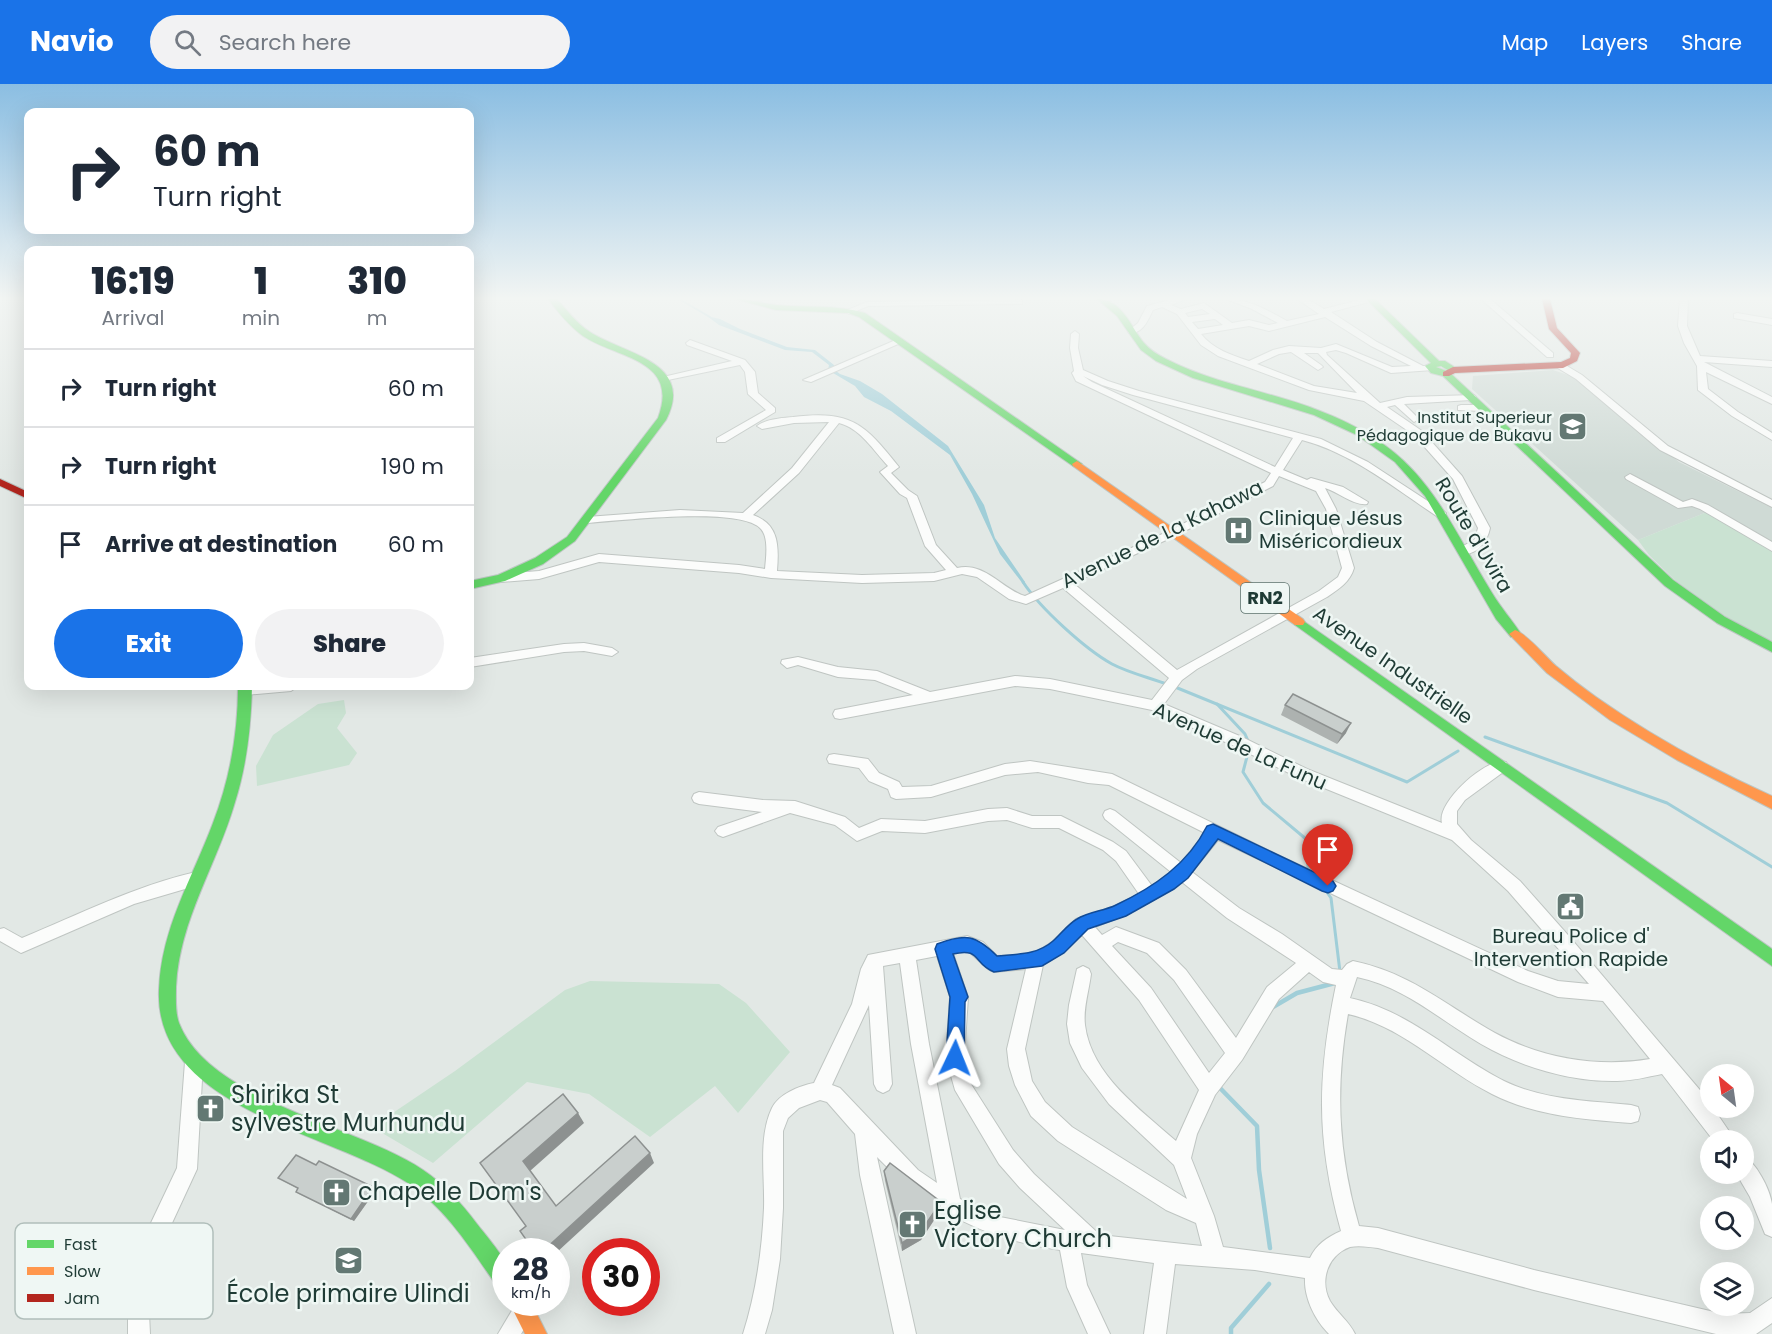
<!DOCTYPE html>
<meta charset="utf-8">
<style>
:root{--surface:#fff;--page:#f2f2f3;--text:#1f2937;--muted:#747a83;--line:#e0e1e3;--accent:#1a73e8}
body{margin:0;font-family:Poppins,sans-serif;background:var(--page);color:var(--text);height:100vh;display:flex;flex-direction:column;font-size:22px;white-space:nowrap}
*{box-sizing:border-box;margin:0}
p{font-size:20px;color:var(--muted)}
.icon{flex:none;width:33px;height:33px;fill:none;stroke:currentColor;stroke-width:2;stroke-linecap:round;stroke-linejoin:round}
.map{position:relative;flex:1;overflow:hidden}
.panel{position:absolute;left:24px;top:162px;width:450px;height:444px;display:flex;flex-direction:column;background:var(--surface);border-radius:12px;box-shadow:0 6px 24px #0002}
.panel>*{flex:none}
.hud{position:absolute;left:24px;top:24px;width:450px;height:126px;border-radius:12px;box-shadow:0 6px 24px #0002;background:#fff;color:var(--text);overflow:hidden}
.needle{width:39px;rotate:331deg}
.fabs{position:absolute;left:1700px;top:980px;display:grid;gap:12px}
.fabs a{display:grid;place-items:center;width:54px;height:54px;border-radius:50%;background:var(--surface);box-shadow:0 6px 24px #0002;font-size:30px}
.speed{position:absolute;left:492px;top:1154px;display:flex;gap:12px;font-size:30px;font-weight:700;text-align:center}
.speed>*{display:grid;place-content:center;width:78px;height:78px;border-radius:50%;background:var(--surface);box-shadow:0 6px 24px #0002;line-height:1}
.speed small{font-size:15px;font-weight:400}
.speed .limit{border:9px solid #d22;background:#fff;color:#111}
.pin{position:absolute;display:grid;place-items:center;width:51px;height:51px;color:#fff;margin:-62px -26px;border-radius:50% 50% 50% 0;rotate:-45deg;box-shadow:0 0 6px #0007}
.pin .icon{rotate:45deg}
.me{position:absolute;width:66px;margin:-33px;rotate:2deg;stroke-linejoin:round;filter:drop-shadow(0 0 4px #0008)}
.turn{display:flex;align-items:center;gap:21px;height:126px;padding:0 30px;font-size:27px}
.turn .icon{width:78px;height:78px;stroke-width:2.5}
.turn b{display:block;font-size:42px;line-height:51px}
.eta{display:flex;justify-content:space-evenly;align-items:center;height:102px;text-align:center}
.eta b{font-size:36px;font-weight:800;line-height:42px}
.button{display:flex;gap:12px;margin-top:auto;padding:12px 30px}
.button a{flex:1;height:69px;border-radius:36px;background:var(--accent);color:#fff;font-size:24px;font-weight:800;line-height:69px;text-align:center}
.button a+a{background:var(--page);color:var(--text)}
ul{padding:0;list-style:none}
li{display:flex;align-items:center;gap:18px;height:78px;padding:0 30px;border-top:2px solid var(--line)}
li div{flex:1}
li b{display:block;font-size:22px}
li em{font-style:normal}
header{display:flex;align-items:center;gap:36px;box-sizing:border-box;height:84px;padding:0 30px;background:var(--accent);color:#fff}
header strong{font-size:28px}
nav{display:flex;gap:33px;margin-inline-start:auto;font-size:21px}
.search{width:420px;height:54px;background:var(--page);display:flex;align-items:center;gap:15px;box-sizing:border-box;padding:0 21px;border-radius:33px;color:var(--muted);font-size:22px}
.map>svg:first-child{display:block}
</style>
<header>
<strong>Navio</strong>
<div class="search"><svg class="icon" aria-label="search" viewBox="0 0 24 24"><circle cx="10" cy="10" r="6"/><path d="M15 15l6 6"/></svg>Search here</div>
<nav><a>Map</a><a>Layers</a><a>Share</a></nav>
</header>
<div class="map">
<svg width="1772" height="1250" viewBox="0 0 1772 1250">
<rect width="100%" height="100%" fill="#e2e8e5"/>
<path fill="#cfdad5" d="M1553,286L1574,293L1679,378L1772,424V464L1707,428L1638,456L1472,305L1473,292Z"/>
<g fill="#cae2d2">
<path d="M1707,428L1772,464V558L1718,528L1676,497L1649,471L1638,456Z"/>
<path d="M344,616L346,629L337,644L357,669L349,681L257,702L256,682L273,651L318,620Z"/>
<path d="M590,897L719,900L746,919L790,968L738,1029L715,1002L650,1053L589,1010L527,998L433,1079L372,1043L455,987L565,906Z"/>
</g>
<path fill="#a0ced8" d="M707,232L720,235L740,245L787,263L815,266L834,281L836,287L840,290L860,297L882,310L948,362L984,421L995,454L1025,498L1023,500L1000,470L972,410L950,371L891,327L864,313L855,302L828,286L829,281L812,268L785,266L719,241Z"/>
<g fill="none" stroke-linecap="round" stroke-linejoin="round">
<g stroke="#a0ced8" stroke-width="2">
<path d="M679,215L710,233"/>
<path d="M751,252L765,256"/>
</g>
<g stroke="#a0ced8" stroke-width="3">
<path d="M1023,498C1040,524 1085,565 1112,580C1129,589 1151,594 1169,601"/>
<path d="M1175,603L1407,698L1458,667"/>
<path d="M1217,620L1245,650L1249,659"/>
<path d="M1485,653L1667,719L1772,783"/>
<path d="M1249,665L1243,688L1263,719L1306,755L1308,783L1313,789"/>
<path d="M1324,804L1331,814L1340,888"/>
</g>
<g stroke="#a0ced8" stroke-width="4.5">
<path d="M1273,923L1297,909L1335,899"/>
<path d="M1220,1004L1257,1042L1259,1086L1270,1164"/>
<path d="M1231,1250V1244L1269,1200"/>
</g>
<defs>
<g id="street">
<path d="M1173,215H1186L1171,221L1181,225L1204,219L1232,239L1249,236L1269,241L1278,239L1252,225L1226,215C1249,215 1267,226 1287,237L1319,230L1297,215H1307L1324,225L1363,215H1380L1331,228L1377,258L1423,282H1433V286L1391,289L1346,269L1336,266L1326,268L1327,271L1380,319L1407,313L1474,311L1476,313L1471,316L1404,320L1419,335L1414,338L1395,321L1387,323L1422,347L1462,392L1490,444C1487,459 1476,472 1460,470V464L1475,455L1478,444L1453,395L1414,351L1364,317L1309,306L1218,272L1201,261L1177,230L1162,223L1153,226C1148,236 1143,250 1129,249L1128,247L1138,239L1147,222ZM1202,225L1210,230L1188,233L1185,229ZM1325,233L1371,262L1411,282L1392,283L1336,260L1321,264L1289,262L1273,266L1249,277C1231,271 1213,265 1201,250L1249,242L1269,247ZM1215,235L1223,241L1198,245L1192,238ZM1291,268L1318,286L1323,283L1321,281L1304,269H1318L1357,309L1314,302L1257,280L1279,270Z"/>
<path d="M1481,215H1490L1553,269V273H1547Z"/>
<path d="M1680,215H1688L1687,242L1700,272L1772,277V283L1704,278L1772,313V320L1706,288L1708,305L1738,328L1772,349V356L1732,332L1698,306L1697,282L1684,259L1678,242Z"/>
<path d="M1019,216H1022V220L868,222L849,230L845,227L867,218Z"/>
<path d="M1737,229L1772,235V241L1734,234V230Z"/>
<path d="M1075,247L1079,250L1078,264L1083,286L1108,297L1139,307L1321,355L1368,378L1446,429V433H1438C1396,405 1352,369 1302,356L1283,386L1307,396L1311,394L1343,403L1368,418L1367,420C1354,422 1338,408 1325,404L1336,425L1354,484C1350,498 1339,505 1327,513L1197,585L1182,596L1164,620L1242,653L1307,685L1442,739C1436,718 1488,672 1506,678L1508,682L1506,686L1465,716L1457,727V740L1471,756L1520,797L1567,850L1705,1012L1735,1056H1713L1662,990C1647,993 1632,997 1617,997C1572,998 1520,983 1481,960C1440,936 1405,903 1357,893L1350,914C1410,927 1451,970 1504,997C1543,1016 1589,1017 1631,1021L1638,1023L1640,1030L1638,1037L1631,1039C1583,1035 1535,1032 1492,1010C1442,985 1404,943 1348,930C1335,1005 1338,1069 1359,1142L1378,1144L1534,1186L1723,1230L1750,1229L1772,1214V1239L1756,1250H1716L1534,1206L1378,1164C1369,1163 1359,1161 1350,1163C1328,1171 1319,1196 1330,1217C1337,1229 1349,1237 1355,1250H1329C1315,1236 1304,1214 1305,1194L1255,1186L1175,1180L1166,1250H1144L1154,1179L1081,1169L1087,1201L1110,1250H1088L1067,1203L1060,1166C984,1155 930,1127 877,1073L916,1250H894L860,1091L855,1050L827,1018L820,1016L799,1024L788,1034L783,1047V1124L780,1175L772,1226L765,1250H743C756,1209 762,1167 764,1124C765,1092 758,1053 772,1024C779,1010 799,1002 814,999L852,920L861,885L868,871L967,852L983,858L997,872L1033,870L1052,858L1076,835L1115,822L1139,810L1116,777L1103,766L1059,744H1032L1007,736L988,737L925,749L882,747L857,757L835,741L790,729L723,753L718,751L715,747L718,743L762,728L699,720L694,718L692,714L694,710L699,708L763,716L795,717L845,733L859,744L881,735L925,737L988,725L1007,724L1032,732H1061L1113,758L1126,767L1152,802L1171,788L1105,735L1103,731L1105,727L1110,725L1115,727L1181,779L1205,749L1109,701L1088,699L1038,688L1005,691L931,713L896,715L891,713L888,705L869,697L859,684L829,679L827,675L829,671L834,670L868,675L879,689L899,698L902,703L931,702L1005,680L1030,677L1112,690L1282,773L1528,887L1558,897L1589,900L1508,807L1452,756L1297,693L1232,661L1152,626L1050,605L1015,602L840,635L835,634L833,630L835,626L913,611L875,596L838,593L798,581L787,584L781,579L782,576L798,573L838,583L877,587L930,608L1015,592L1050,595L1152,616L1169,594L1063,504L1026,520L1009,515L977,493L962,490L934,497L862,499L771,494L739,489L599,478L539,495L501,498L495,494L501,490L539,487L599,470L739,481L765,485C766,474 769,454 761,445C741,422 618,437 587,439L581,436L587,433L680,426L743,429L792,384L829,338L794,339L762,345L757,342C766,335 782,334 793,333C851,326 864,339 899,383L891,389L908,406L917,412L936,461L957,484C984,477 1002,505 1025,512L1169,447L1265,398L1271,389L1076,297L1072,289L1074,287L1070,264L1071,250ZM1083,292L1102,301L1133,311L1293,354L1275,383L1092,298ZM839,339C860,344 874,367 888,382L880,388L900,410L907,414L925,462L946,486L934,489L862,491L777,487C779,462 779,440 753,431L799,389ZM1279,392L1316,407L1326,425L1342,484L1338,493L1319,507L1177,586L1073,499L1177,451L1273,402ZM1218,756L1518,898L1558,913L1603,917L1650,975C1598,984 1541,974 1495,949C1445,921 1411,889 1353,877L1347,880L1342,886L1332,885L1282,850L1239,824L1192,788ZM1182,798L1227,834L1296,879L1267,903L1236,954L1186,886L1159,859L1116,843L1102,851L1095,843C1127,831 1154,818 1182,798ZM1082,851L1139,916L1199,1006L1176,1057C1141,1026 1091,991 1085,941C1083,924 1089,907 1091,890L1089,885L1083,882L1077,885L1069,921L1067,940L1070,959L1082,984L1109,1020L1174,1081L1187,1115L1072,1043L1045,1018L1032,997L1025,965L1043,881L1064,868ZM1118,858L1147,869L1174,896L1225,969L1209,989L1151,904L1112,862ZM967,866L988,885L994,888L1026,885L1007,965L1009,982L1015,1001L1031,1032L1058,1057L1166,1126L1196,1139L1202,1162L1100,1151L1034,1090L1013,1066L969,997L964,974L968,913L953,869ZM937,872L950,913L946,974L955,1006L999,1080L1020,1104L1065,1146L1000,1133L960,1115L929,960L916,876ZM900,879L911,960L937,1099L918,1086L840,1004L832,1001L869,921L874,1000L877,1006L883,1009L889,1006L892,1000L883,882ZM1309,888L1323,898L1336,901C1317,993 1316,1056 1341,1147C1326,1154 1317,1160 1310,1174L1223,1163L1214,1132L1191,1074L1197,1050L1215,1011L1242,976L1279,915Z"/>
<path d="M898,255L905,257L811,298L803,296Z"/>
<path d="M690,256L745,276L755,288L758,309L775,324V328L725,358H717V354L766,326L748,310L745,288L740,281L663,297V293L732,277L687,261L686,259Z"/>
<path d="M1556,279H1562L1582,291L1668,362L1772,416V423L1660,366L1576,295L1556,283Z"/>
<path d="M1461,321H1482L1487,324L1482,327L1458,326V322Z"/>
<path d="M1630,390L1683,418L1692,415L1708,421L1772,458V467L1700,425L1692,422L1678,424L1626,395L1625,393Z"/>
<path d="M584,559L612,564L618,568L612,572L584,567L564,568L470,583V574L564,560Z"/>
<path d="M244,602H298L291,607L245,611L238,606Z"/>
<path d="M196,788L202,790L204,795L202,800L134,820L21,869L0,857V845L4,844L22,854C80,830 135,802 196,788Z"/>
<path d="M194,969L200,972L203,978L197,1085L166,1152L155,1181L148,1208L150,1250H128V1208L135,1181L150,1141L177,1084L185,978L188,972Z"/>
<path d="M1743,1072C1756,1078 1770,1105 1772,1120C1772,1130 1772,1142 1772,1153L1765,1150L1750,1113L1736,1089H1743Z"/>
<path d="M517,1218H533L536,1225L521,1250H498Z"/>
</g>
<g id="fast">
<path d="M548,215H557C567,226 577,240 590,248C624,270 696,278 666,336L575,457L543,480L505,497L470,505V497L498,491L535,474L567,453L658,334C680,275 618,275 583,252C569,242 558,228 548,215Z"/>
<path d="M735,215C750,215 762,219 777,221C806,224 836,220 865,229L1082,380L1077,383L1073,382L859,233L848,229L776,226Z"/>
<path d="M1097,215C1122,215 1130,242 1144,259C1150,266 1158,271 1166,275C1214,300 1270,307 1320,327C1424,367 1439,422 1492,509C1501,524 1512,536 1521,550L1519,553H1511L1496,535L1425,412L1395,378L1357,351L1314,331L1193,294L1156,277L1141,266L1117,232Z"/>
<path d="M1366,215H1375L1439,277H1445L1456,284V288L1453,289L1441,282L1436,283L1449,288L1673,496L1725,533L1772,558V568L1717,539L1665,502L1443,292L1431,289L1425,282L1431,279Z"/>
<path d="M1299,534L1772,865V882L1295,541L1293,538L1295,535Z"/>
<path d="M238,602H252C251,642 247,680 235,718C217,781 179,836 176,903C176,914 175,928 179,939C209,1017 358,1042 423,1086C444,1100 462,1120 477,1140C484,1149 503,1171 506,1181C507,1189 506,1200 506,1208L499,1205C473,1168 447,1125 408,1099C331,1048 154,1025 159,906C161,845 192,795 213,739C230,695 238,649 238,602Z"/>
</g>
<g id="slow">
<path d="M1077,377L1303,535L1305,538L1303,541H1295L1073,382L1072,380Z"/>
<path d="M1515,546C1526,549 1546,573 1556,582C1569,593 1582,603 1596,613C1650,651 1712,685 1772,712V725L1677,676L1610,636L1547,589L1509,550Z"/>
<path d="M509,1218H531L547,1250H525Z"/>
</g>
<g id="jam">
<path d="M1542,215H1550L1557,244L1580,269L1577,277L1563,284L1455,289L1449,292H1443V288L1453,283L1561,278L1570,274L1571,269L1549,245Z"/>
<path d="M0,395L28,408V415L0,402Z"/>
</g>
</defs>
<use href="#street" stroke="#bfc5c2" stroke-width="2"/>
<use href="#fast" stroke="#bdc6c3" stroke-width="2"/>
<use href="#slow" stroke="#bdc6c3" stroke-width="2"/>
<use href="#jam" stroke="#bdc6c3" stroke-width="2"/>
<use href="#street" fill="#fbfcfb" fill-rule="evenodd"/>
<use href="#fast" fill="#63d668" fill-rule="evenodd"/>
<use href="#slow" fill="#ff974d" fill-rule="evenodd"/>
<use href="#jam" fill="#b3261e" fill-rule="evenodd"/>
</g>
<g fill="#adb2b0">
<path d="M1285,621L1346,649L1337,660L1281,631Z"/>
<path d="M316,1081L376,1106L354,1137L299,1110L296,1108L298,1105L278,1094Z"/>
<path d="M884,1087L941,1118L940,1127L921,1156L902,1167L885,1097Z"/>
</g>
<g fill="#8d9190">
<path d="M1351,639L1346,649L1337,660L1342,650Z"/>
<path d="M578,1029L584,1039L530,1087L523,1077Z"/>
<path d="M650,1069L654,1079L556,1169V1167H543Z"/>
<path d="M373,1103L376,1106L354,1137L351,1135Z"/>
<path d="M941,1118L940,1127L921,1156L902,1167V1159Z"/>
</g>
<g fill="#c9cfcd" stroke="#8d9190" stroke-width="1.5">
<path d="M1293,610L1351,639L1342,650L1285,621Z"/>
<path d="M563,1010L578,1029L523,1077L556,1122L635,1052L650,1069L543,1167H534L520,1147L526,1142L480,1079Z"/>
<path d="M296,1071L316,1081L319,1077L373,1103L351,1135L296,1108L298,1104L278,1094Z"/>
<path d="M890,1079L941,1118L921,1147L902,1159L884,1087Z"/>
</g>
<linearGradient id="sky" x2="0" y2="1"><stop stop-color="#8bbee2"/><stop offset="0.55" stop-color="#f2f5f3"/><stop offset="1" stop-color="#f2f5f3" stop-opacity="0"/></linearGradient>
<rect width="1772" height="390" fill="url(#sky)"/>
<path fill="#1a73e8" stroke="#114b97" stroke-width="1.5" d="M1213,740L1333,797L1336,802L1333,807L1328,809L1322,807L1218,755L1188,794L1174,805L1126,832L1088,845L1064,869L1042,882L994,888C973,880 981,863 953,870L968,913L965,918L964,974L961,980L955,983L948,980L946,974L950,913L935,865L937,860C966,849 976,851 997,872C1018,870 1037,871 1053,857C1061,850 1068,840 1077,835C1088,828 1104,827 1116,821C1154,803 1188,780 1207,742Z"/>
<defs>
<symbol id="school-square" viewBox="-11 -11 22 22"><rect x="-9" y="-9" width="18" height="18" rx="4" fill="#637873" stroke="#eff7f4"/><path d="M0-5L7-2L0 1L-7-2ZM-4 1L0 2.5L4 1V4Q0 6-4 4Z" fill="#fff"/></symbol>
<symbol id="hospital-square" viewBox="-11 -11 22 22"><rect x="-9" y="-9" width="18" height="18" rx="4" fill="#637873" stroke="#eff7f4"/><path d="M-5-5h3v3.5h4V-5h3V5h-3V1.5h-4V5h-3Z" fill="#fff"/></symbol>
<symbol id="civic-square" viewBox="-11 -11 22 22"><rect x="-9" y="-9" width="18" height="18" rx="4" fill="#637873" stroke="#eff7f4"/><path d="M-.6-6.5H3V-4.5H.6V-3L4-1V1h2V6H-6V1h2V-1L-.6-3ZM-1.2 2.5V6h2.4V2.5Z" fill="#fff"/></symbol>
<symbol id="church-square" viewBox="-11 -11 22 22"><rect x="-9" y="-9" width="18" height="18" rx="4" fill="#637873" stroke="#eff7f4"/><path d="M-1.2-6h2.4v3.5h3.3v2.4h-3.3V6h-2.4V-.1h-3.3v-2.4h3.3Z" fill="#fff"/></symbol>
</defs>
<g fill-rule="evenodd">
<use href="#school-square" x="1556" y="326" width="33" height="33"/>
<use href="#hospital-square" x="1222" y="430" width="33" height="33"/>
<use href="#civic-square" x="1554" y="806" width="33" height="33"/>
<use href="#church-square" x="194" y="1008" width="33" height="33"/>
<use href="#church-square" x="320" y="1092" width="33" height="33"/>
<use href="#church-square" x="896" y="1124" width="33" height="33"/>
<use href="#school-square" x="332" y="1160" width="33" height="33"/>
</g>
<g text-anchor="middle" stroke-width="5" stroke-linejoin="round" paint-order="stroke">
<g font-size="16" fill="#1f3b35" stroke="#eff7f4" text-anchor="end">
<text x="1552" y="339">Institut Superieur<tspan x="1552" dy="18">Pédagogique de Bukavu</tspan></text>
</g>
<rect fill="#eff7f4" stroke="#5d736e" stroke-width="1.5" x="1241" y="499" width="48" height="30" rx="4.5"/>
<g font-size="18" font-weight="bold" fill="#1f3b35">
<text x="1265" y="520">RN2</text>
</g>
<g font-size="20" fill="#1f3b35" stroke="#eff7f4" text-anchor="start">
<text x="1259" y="441">Clinique Jésus<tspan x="1259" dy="23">Miséricordieux</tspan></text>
<text x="1571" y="859" text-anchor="middle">Bureau Police d'<tspan x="1571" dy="23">Intervention Rapide</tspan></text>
</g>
<g font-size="20" fill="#1f3b35" stroke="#eff7f4">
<text transform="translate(1162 450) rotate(-26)" y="7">Avenue de La Kahawa</text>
<text transform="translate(1474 451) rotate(59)" y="7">Route d'Uvira</text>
<text transform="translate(1393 581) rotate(35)" y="7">Avenue Industrielle</text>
<text transform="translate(1240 662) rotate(24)" y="7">Avenue de La Funu</text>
</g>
<g font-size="24" fill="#1f3b35" stroke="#eff7f4" text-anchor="start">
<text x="231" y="1019">Shirika St<tspan x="231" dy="28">sylvestre Murhundu</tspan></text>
<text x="358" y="1116">chapelle Dom's</text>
<text x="934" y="1135">Eglise<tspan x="934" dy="28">Victory Church</tspan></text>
<text x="348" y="1218" text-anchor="middle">École primaire Ulindi</text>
</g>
</g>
<rect x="15" y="1139" width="198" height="96" rx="9" fill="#eff7f4" stroke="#b1bfbb" stroke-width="1.5"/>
<rect x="27" y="1156" width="27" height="8" fill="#63d668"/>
<rect x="27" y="1183" width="27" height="8" fill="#ff974d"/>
<rect x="27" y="1210" width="27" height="8" fill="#b3261e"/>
<g font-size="16" fill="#1f3b35">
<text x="64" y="1166">Fast</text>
<text x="64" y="1193">Slow</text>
<text x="64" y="1220">Jam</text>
</g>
</svg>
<div class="fabs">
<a><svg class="needle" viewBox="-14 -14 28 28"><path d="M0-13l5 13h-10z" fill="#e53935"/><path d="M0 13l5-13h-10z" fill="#747a83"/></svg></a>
<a><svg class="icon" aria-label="sound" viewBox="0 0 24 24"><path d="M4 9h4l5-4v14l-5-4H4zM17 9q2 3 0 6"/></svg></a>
<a><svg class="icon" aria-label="search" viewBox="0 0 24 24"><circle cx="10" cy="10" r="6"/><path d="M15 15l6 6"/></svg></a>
<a><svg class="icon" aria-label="layers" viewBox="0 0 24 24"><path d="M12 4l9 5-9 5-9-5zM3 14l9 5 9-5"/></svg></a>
</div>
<div class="speed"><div>28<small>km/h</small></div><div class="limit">30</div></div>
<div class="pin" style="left:1328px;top:802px;background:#d93025"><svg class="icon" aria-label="arrive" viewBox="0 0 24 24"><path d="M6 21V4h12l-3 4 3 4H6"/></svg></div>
<svg class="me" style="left:955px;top:974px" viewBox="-20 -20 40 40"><path d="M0-17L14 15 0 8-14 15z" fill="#1a73e8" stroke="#fff" stroke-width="4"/></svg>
<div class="hud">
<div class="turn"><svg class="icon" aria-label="right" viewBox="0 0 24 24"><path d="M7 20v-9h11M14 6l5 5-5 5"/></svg><div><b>60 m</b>Turn right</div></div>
</div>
<section class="panel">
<div class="eta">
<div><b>16:19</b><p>Arrival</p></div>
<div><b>1</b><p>min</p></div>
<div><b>310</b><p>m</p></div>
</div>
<ul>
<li><svg class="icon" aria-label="right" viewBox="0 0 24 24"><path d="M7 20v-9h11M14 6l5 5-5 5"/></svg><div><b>Turn right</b></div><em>60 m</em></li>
<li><svg class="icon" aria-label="right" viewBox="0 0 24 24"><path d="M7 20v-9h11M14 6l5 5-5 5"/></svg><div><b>Turn right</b></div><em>190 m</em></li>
<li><svg class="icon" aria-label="arrive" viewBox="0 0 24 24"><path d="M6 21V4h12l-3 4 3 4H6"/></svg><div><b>Arrive at destination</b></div><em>60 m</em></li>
</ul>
<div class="button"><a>Exit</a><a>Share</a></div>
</section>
</div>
